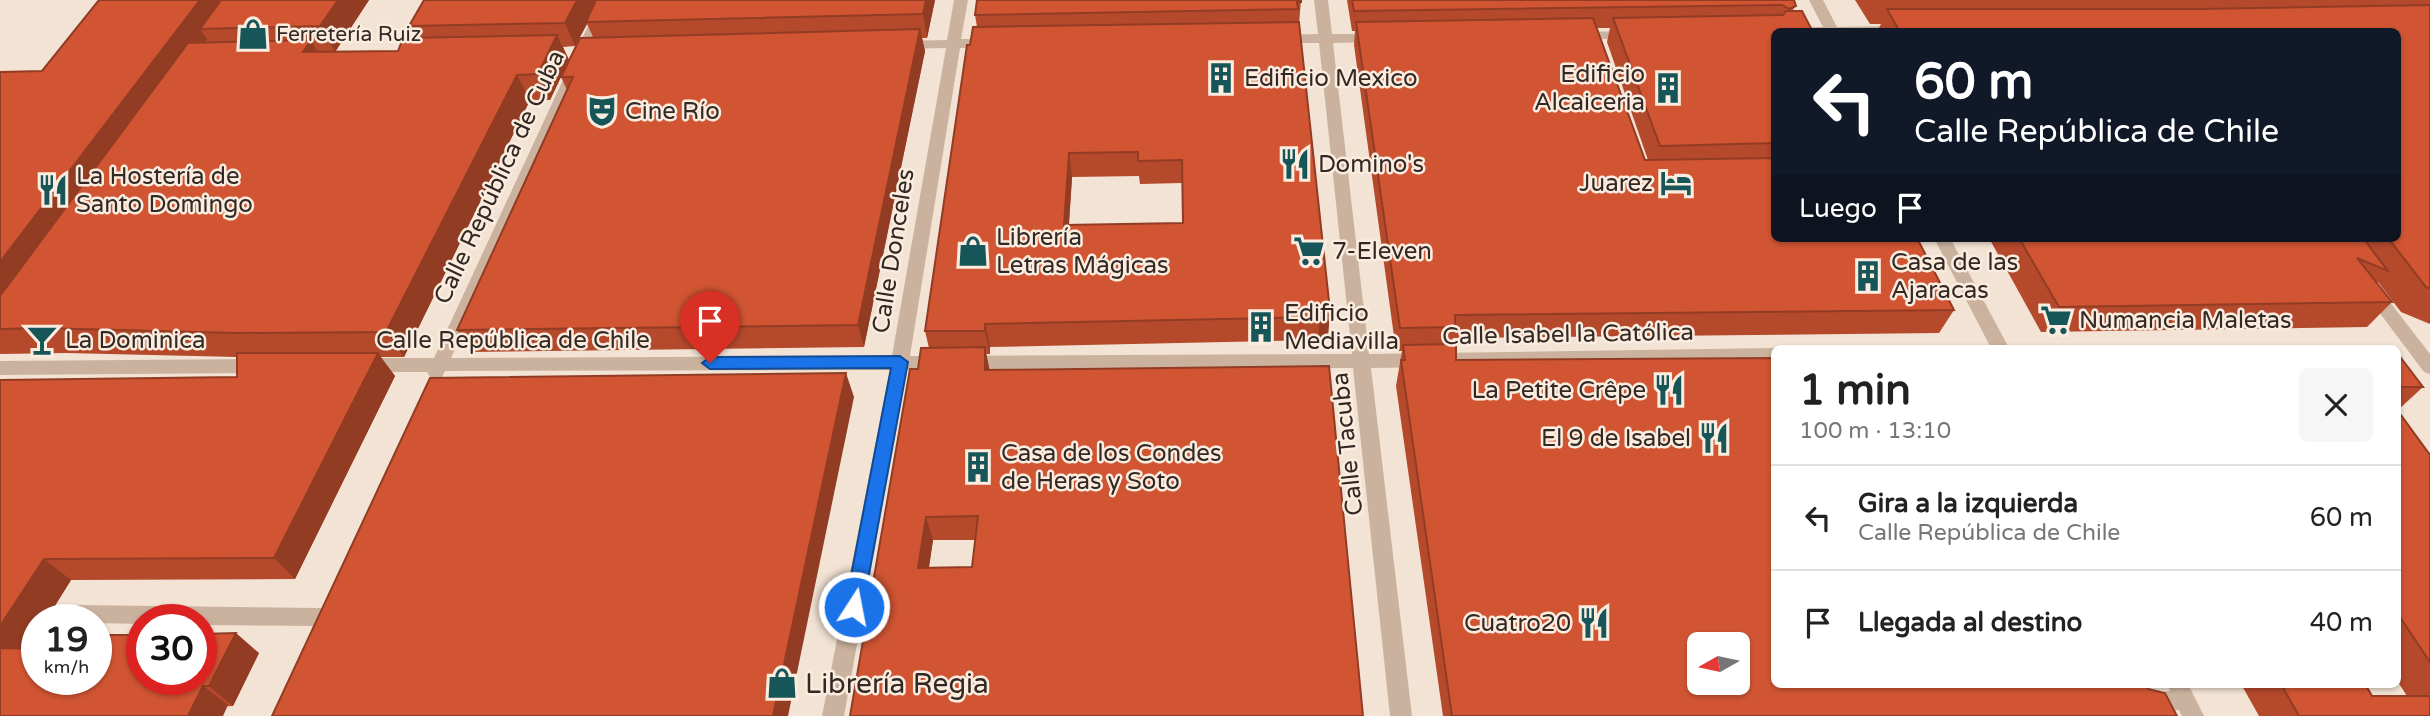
<!DOCTYPE html>
<html lang="es">
<meta charset="utf-8">
<style>
:root{--surface:#fff;--page:#f6f6f6;--text:#222;--muted:#767676;--line:#e0e0e0}
body{margin:0;font-family:"Varela Round",sans-serif;background:var(--page);color:var(--text);height:100vh;display:flex;flex-direction:column;font-size:26px;white-space:nowrap}
*{box-sizing:border-box;margin:0}
p{font-size:23px;color:var(--muted)}
.icon{flex:none;width:38px;height:38px;fill:none;stroke:currentColor;stroke-width:2;stroke-linecap:round;stroke-linejoin:round}
.map{position:relative;flex:1;overflow:hidden}
.drawer{position:absolute;left:1771px;top:345px;width:630px;height:343px;display:flex;flex-direction:column;background:var(--surface);border-radius:10px;box-shadow:0 2px 5px #0004}
.drawer>*{flex:none}
.top-card{position:absolute;left:1771px;top:28px;width:630px;height:214px;border-radius:10px;box-shadow:0 2px 5px #0004;background:#111827;color:#fff;overflow:hidden}
.needle{width:46px;rotate:261deg}
.fabs{position:absolute;left:1687px;top:632px;display:grid;gap:14px}
.fabs a{display:grid;place-items:center;width:63px;height:63px;border-radius:10px;background:var(--surface);box-shadow:0 2px 5px #0004;font-size:35px}
.speed{position:absolute;left:21px;top:604px;display:flex;gap:14px;font-size:35px;font-weight:700;text-align:center}
.speed>*{display:grid;place-content:center;width:91px;height:91px;border-radius:50%;background:var(--surface);box-shadow:0 2px 5px #0004;line-height:1}
.speed small{font-size:18px;font-weight:400}
.speed .limit{border:10px solid #d22;background:#fff;color:#111}
.pin{position:absolute;display:grid;place-items:center;width:60px;height:60px;color:#fff;margin:-72px -30px;border-radius:50% 50% 50% 0;rotate:-45deg;box-shadow:0 0 7px #0007}
.pin .icon{rotate:45deg}
.me{position:absolute;width:77px;margin:-38px;rotate:11deg;stroke-linejoin:round;filter:drop-shadow(0 0 5px #0008)}
.turn{display:flex;align-items:center;gap:24px;height:147px;padding:0 28px;font-size:32px}
.turn .icon{width:91px;height:91px;stroke-width:2.5}
.turn b{display:block;font-size:49px;line-height:60px}
.then{display:flex;align-items:center;height:66px;padding:0 28px;background:#0003;gap:14px;font-size:26px}
.round{display:grid;place-items:center;flex:none;width:74px;height:74px;border-radius:10px;background:var(--page)}
.headline{display:flex;align-items:center;justify-content:space-between;height:119px;padding:0 28px}
h1{font-size:42px;font-weight:700;line-height:52px}
ul{padding:0;list-style:none}
li{display:flex;align-items:center;gap:21px;height:105px;padding:0 28px;border-top:2px solid var(--line)}
li div{flex:1}
li b{display:block;font-size:26px}
li em{font-style:normal}
.map>svg:first-child{display:block}
</style>
<div class="map">
<svg width="2430" height="716" viewBox="0 0 2430 716">
<rect width="100%" height="100%" fill="#f2e3d4"/>
<g fill="none" stroke-linecap="round" stroke-linejoin="round">
<g fill="#cbb29f" fill-rule="evenodd">
<path d="M600,0H614L451,358L892,356L946,48L900,49L893,45L900,41L947,40L954,0H968L961,39H991L998,43L991,47L960,48L910,356L1352,354L1319,43H1278L1271,39L1278,35L1318,34L1314,0H1328L1332,34H1376L1383,38L1376,42L1333,43L1369,354L1774,348V362L1371,368L1412,716H1390L1353,368L907,370L844,716H822L890,370L445,371L442,377H430L427,372H364L358,370L355,365L358,360L364,358H434Z"/>
<path d="M1809,0H1823L1837,27L1901,26L1908,30L1782,32L1789,28L1823,27Z"/>
<path d="M1632,31L1637,32V38L1576,40L1569,36L1576,32Z"/>
<path d="M1934,238H1950L2009,348H1991Z"/>
<path d="M2373,286L2379,288L2430,354V374L2424,372L2367,296L2365,292Z"/>
<path d="M259,359L265,361L268,366L265,371L259,373L0,375V361Z"/>
<path d="M77,605L321,608L328,611L331,617L328,623L321,626L201,625V620H142V624L96,623V620H69L67,614L70,608Z"/>
<path d="M2167,684H2188L2204,716H2182L2179,710L2147,712L2139,709L2136,702L2139,695L2170,691Z"/>
</g>
</g>
<g fill="#b4492c" fill-rule="evenodd">
<path d="M99,0H369L335,52L398,51L415,38L409,26L935,0L927,38H922L925,51L864,347L471,352L457,330L567,90L561,77L593,37L587,24L575,46L563,47L569,60L550,100H530L404,357H380L395,376L295,579L71,580L28,649L259,653L233,706L0,716V380L237,377V357L66,353L0,354V72L42,71Z"/>
<path d="M1301,0L1299,24L1330,311L1328,335L1318,340L990,347V354H986L989,370L1329,366L850,716L918,369L929,348L925,331L970,45L977,27L975,15ZM1139,176L1140,184L1182,183L1183,223L1069,225L1072,177ZM933,540H975L972,567L929,568Z"/>
<path d="M1347,0H1794L1796,6L1774,32V238L1954,310L1939,333L1453,338L1451,344L1456,360L1774,684L2148,689L2177,716H1443L1396,386L1402,351H1396L1354,45L1355,31H1352ZM1597,28H1610L1607,42L1648,160H1645Z"/>
<path d="M1855,0H2430V324L2401,312L2378,282L2377,283L2392,302L2367,327L2041,332L1989,238H2398V32H1877L1881,24H1870Z"/>
<path d="M2398,354L2423,387L2398,410Z"/>
<path d="M2398,411L2430,455V716H2259L2241,684H2365L2372,696H2407L2398,682Z"/>
</g>
<g fill="#923c24">
<path d="M200,0H236L200,29L207,39L0,321V262Z"/>
<path d="M338,0H369L335,52L320,26Z"/>
<path d="M577,0H599L586,22L587,24L575,46L565,23Z"/>
<path d="M926,0H935L927,38L923,14Z"/>
<path d="M920,29L925,51L864,347L858,325Z"/>
<path d="M557,35L569,60L550,100L538,74Z"/>
<path d="M311,40L326,66L303,52Z"/>
<path d="M517,75L530,100L404,357L386,332Z"/>
<path d="M1069,153L1072,177L1067,249L1064,225Z"/>
<path d="M1330,311L1328,335L1318,340L1320,317Z"/>
<path d="M985,324L990,347V354L985,331Z"/>
<path d="M985,347L990,372L985,370Z"/>
<path d="M378,353L395,376L295,579L274,558Z"/>
<path d="M846,373L854,397L788,716H773Z"/>
<path d="M926,517L933,540L925,591L918,568Z"/>
<path d="M44,559L71,580L46,620H37V634L16,668L0,657V626Z"/>
<path d="M236,633L259,653L233,706L209,686Z"/>
<path d="M203,686L228,705L223,716H188Z"/>
</g>
<g fill="#d15533" stroke="#923c24" stroke-width="2" fill-rule="evenodd">
<path d="M99,0H200L0,262V72L42,71Z"/>
<path d="M221,0H338L320,26L200,29Z"/>
<path d="M424,0H577L565,23L409,26Z"/>
<path d="M596,0H926L923,14L586,22Z"/>
<path d="M977,0H1301V2H1297L1298,9L975,15Z"/>
<path d="M1352,0H1794L1796,6L1789,9L1782,5L1354,11Z"/>
<path d="M2430,5V288L2426,287L2388,238H2398V32H1900L1887,9H2198Z"/>
<path d="M1786,11H1802L1813,32H1774V143L1660,146L1613,18L1783,15Z"/>
<path d="M1593,18L1645,160L1774,158V238H1917L1954,310L1455,315V327L1400,328L1356,22Z"/>
<path d="M1299,22L1330,311L1320,317L985,324V331H925L967,45H970L973,27ZM1138,152V161L1182,160L1183,223L1064,225L1069,153Z"/>
<path d="M920,29L858,325L457,330L573,77H561L580,38Z"/>
<path d="M557,35L538,74L517,75L386,332L236,333L41,328L0,329V296L188,43L311,40L303,52L398,51L403,38Z"/>
<path d="M2019,238H2363L2388,271L2357,258L2392,302L2059,307Z"/>
<path d="M1456,344V360L1774,358V684H2146L2148,689L2165,693L2177,716H1452L1401,360H1405L1403,345ZM1699,644H1738V682H1699Z"/>
<path d="M985,347V370L1329,366L1363,716H850L910,369H918L921,348ZM978,516L972,567L918,568L926,517Z"/>
<path d="M237,353H378L274,558L44,559L0,626V380L237,377Z"/>
<path d="M2398,354L2423,387H2398Z"/>
<path d="M846,373L773,716H272L430,378Z"/>
<path d="M2398,411L2430,455V662L2398,614Z"/>
<path d="M236,633L209,686H203L188,716H0V648L37,649V679H96V635H142V679H201V634Z"/>
<path d="M2281,684H2365L2372,696H2430V716H2299Z"/>
</g>
<path fill="#1a73e8" stroke="#114b97" stroke-width="2" d="M900,356L908,362L863,607L860,613L854,615L847,613L845,607L891,368L710,369L702,363L710,357Z"/>
<defs>
<symbol id="shop-bare" viewBox="-9 -9 18 18"><path d="M-5-2.5h2.3a2.7 3.5 0 0 1 5.4 0H5L5.5 6h-11ZM-1.5-2.5h3a1.5 2.3 0 0 0-3 0Z" fill="#165658" stroke="#faede0" stroke-width="2.5" paint-order="stroke"/></symbol>
<symbol id="building-bare" viewBox="-9 -9 18 18"><path d="M-4-6H4V6H1V3H-1V6H-4ZM-2.5-4.3h1.7v1.8h-1.7ZM.8-4.3h1.7v1.8H.8ZM-2.5-1h1.7V.8h-1.7ZM.8-1h1.7V.8H.8Z" fill="#165658" stroke="#faede0" stroke-width="2.5" paint-order="stroke"/></symbol>
<symbol id="theatre-bare" viewBox="-9 -9 18 18"><path d="M-5-5.5Q0-4 5-5.5V0Q5 5 0 6Q-5 5-5 0ZM-3.3-2.5H-1v1.5H-3.3ZM1-2.5H3.3v1.5H1ZM-2.8 1Q0 5.5 2.8 1Z" fill="#165658" stroke="#faede0" stroke-width="2.5" paint-order="stroke"/></symbol>
<symbol id="restaurant-bare" viewBox="-9 -9 18 18"><path d="M-5-6h1v4h1v-4h1v4h1v-4h1v5L-1.5 .5V6h-2V.5L-5-1ZM5-6V6H3V1.5H1.5Q1.5-4 5-6Z" fill="#165658" stroke="#faede0" stroke-width="2.5" paint-order="stroke"/></symbol>
<symbol id="hotel-bare" viewBox="-9 -9 18 18"><path d="M-6-4.5h1.5V1H6V5H4.5V3h-9V5H-6ZM-4 0a1.8 1.8 0 1 1 3.6 0ZM.5 0V-2.5h3Q6-2.5 6 0Z" fill="#165658" stroke="#faede0" stroke-width="2.5" paint-order="stroke"/></symbol>
<symbol id="supermarket-bare" viewBox="-9 -9 18 18"><path d="M-6-5.5h2.5l.6 2H6L4.5 2H-2.5L-4.4-4H-6ZM-1.5 3.2a1.3 1.3 0 1 0 .1 0ZM3 3.2a1.3 1.3 0 1 0 .1 0Z" fill="#165658" stroke="#faede0" stroke-width="2.5" paint-order="stroke"/></symbol>
<symbol id="bar-bare" viewBox="-9 -9 18 18"><path d="M-6-5H6L.8 .8V4.5H3.5V6h-7V4.5H-.8V.8Z" fill="#165658" stroke="#faede0" stroke-width="2.5" paint-order="stroke"/></symbol>
</defs>
<g fill-rule="evenodd">
<use href="#shop-bare" x="231" y="12" width="44" height="44"/>
<use href="#building-bare" x="1199" y="56" width="44" height="44"/>
<use href="#building-bare" x="1646" y="66" width="44" height="44"/>
<use href="#theatre-bare" x="580" y="89" width="44" height="44"/>
<use href="#restaurant-bare" x="1273" y="142" width="44" height="44"/>
<use href="#hotel-bare" x="1654" y="161" width="44" height="44"/>
<use href="#restaurant-bare" x="31" y="168" width="44" height="44"/>
<use href="#shop-bare" x="951" y="229" width="44" height="44"/>
<use href="#supermarket-bare" x="1287" y="229" width="44" height="44"/>
<use href="#building-bare" x="1846" y="254" width="44" height="44"/>
<use href="#supermarket-bare" x="2034" y="298" width="44" height="44"/>
<use href="#building-bare" x="1239" y="305" width="44" height="44"/>
<use href="#bar-bare" x="20" y="318" width="44" height="44"/>
<use href="#restaurant-bare" x="1647" y="368" width="44" height="44"/>
<use href="#restaurant-bare" x="1692" y="416" width="44" height="44"/>
<use href="#building-bare" x="956" y="445" width="44" height="44"/>
<use href="#restaurant-bare" x="1572" y="601" width="44" height="44"/>
<use href="#shop-bare" x="760" y="661" width="44" height="44"/>
</g>
<g text-anchor="middle" stroke-width="5" stroke-linejoin="round" paint-order="stroke">
<g font-size="21" fill="#342823" stroke="#faede0" text-anchor="start">
<text x="276" y="41">Ferretería Ruiz</text>
</g>
<g font-size="24" fill="#342823" stroke="#faede0" text-anchor="start">
<text x="1645" y="82" text-anchor="end">Edificio<tspan x="1645" dy="28">Alcaiceria</tspan></text>
<text x="1244" y="86">Edificio Mexico</text>
<text x="625" y="119">Cine Río</text>
<text x="1318" y="172">Domino's</text>
<text x="76" y="184">La Hostería de<tspan x="76" dy="28">Santo Domingo</tspan></text>
<text x="1653" y="191" text-anchor="end">Juarez</text>
<text x="996" y="245">Librería<tspan x="996" dy="28">Letras Mágicas</tspan></text>
<text x="1332" y="259">7-Eleven</text>
<text x="1891" y="270">Casa de las<tspan x="1891" dy="28">Ajaracas</tspan></text>
<text x="1284" y="321">Edificio<tspan x="1284" dy="28">Mediavilla</tspan></text>
<text x="2079" y="328">Numancia Maletas</text>
<text x="65" y="348">La Dominica</text>
<text x="1646" y="398" text-anchor="end">La Petite Crêpe</text>
<text x="1691" y="446" text-anchor="end">El 9 de Isabel</text>
<text x="1001" y="461">Casa de los Condes<tspan x="1001" dy="28">de Heras y Soto</tspan></text>
<text x="1571" y="631" text-anchor="end">Cuatro20</text>
</g>
<g font-size="24" fill="#342823" stroke="#faede0">
<text transform="translate(499 177) rotate(-65)" y="8">Calle República de Cuba</text>
<text transform="translate(893 251) rotate(-81)" y="8">Calle Donceles</text>
<text transform="translate(1568 334) rotate(-1)" y="8">Calle Isabel la Católica</text>
<text x="513" y="348">Calle República de Chile</text>
<text transform="translate(1347 444) rotate(-96)" y="8">Calle Tacuba</text>
</g>
<g font-size="28" fill="#342823" stroke="#faede0" text-anchor="start">
<text x="805" y="693">Librería Regia</text>
</g>
</g>
</svg>
<div class="fabs">
<a><svg class="needle" viewBox="-14 -14 28 28"><path d="M0-13l5 13h-10z" fill="#e53935"/><path d="M0 13l5-13h-10z" fill="#767676"/></svg></a>
</div>
<div class="speed"><div>19<small>km/h</small></div><div class="limit">30</div></div>
<div class="pin" style="left:710px;top:363px;background:#d93025"><svg class="icon" aria-label="arrive" viewBox="0 0 24 24"><path d="M6 21V4h12l-3 4 3 4H6"/></svg></div>
<svg class="me" style="left:854px;top:607px" viewBox="-20 -20 40 40"><circle r="17" fill="#1a73e8" stroke="#fff" stroke-width="3"/><path d="M0-11L8 9 0 5-8 9z" fill="#fff"/></svg>
<div class="top-card">
<div class="turn"><svg class="icon" aria-label="left" viewBox="0 0 24 24"><path d="M17 20v-9H6M10 6l-5 5 5 5"/></svg><div><b>60 m</b>Calle República de Chile</div></div>
<div class="then">Luego<svg class="icon" aria-label="arrive" viewBox="0 0 24 24"><path d="M6 21V4h12l-3 4 3 4H6"/></svg></div>
</div>
<section class="drawer">
<div class="headline"><div><h1>1 min</h1><p>100 m · 13:10</p></div><a class="round"><svg class="icon" aria-label="close" viewBox="0 0 24 24"><path d="M6 6l12 12M18 6L6 18"/></svg></a></div>
<ul>
<li><svg class="icon" aria-label="left" viewBox="0 0 24 24"><path d="M17 20v-9H6M10 6l-5 5 5 5"/></svg><div><b>Gira a la izquierda</b><p>Calle República de Chile</p></div><em>60 m</em></li>
<li><svg class="icon" aria-label="arrive" viewBox="0 0 24 24"><path d="M6 21V4h12l-3 4 3 4H6"/></svg><div><b>Llegada al destino</b></div><em>40 m</em></li>
</ul>
</section>
</div>
